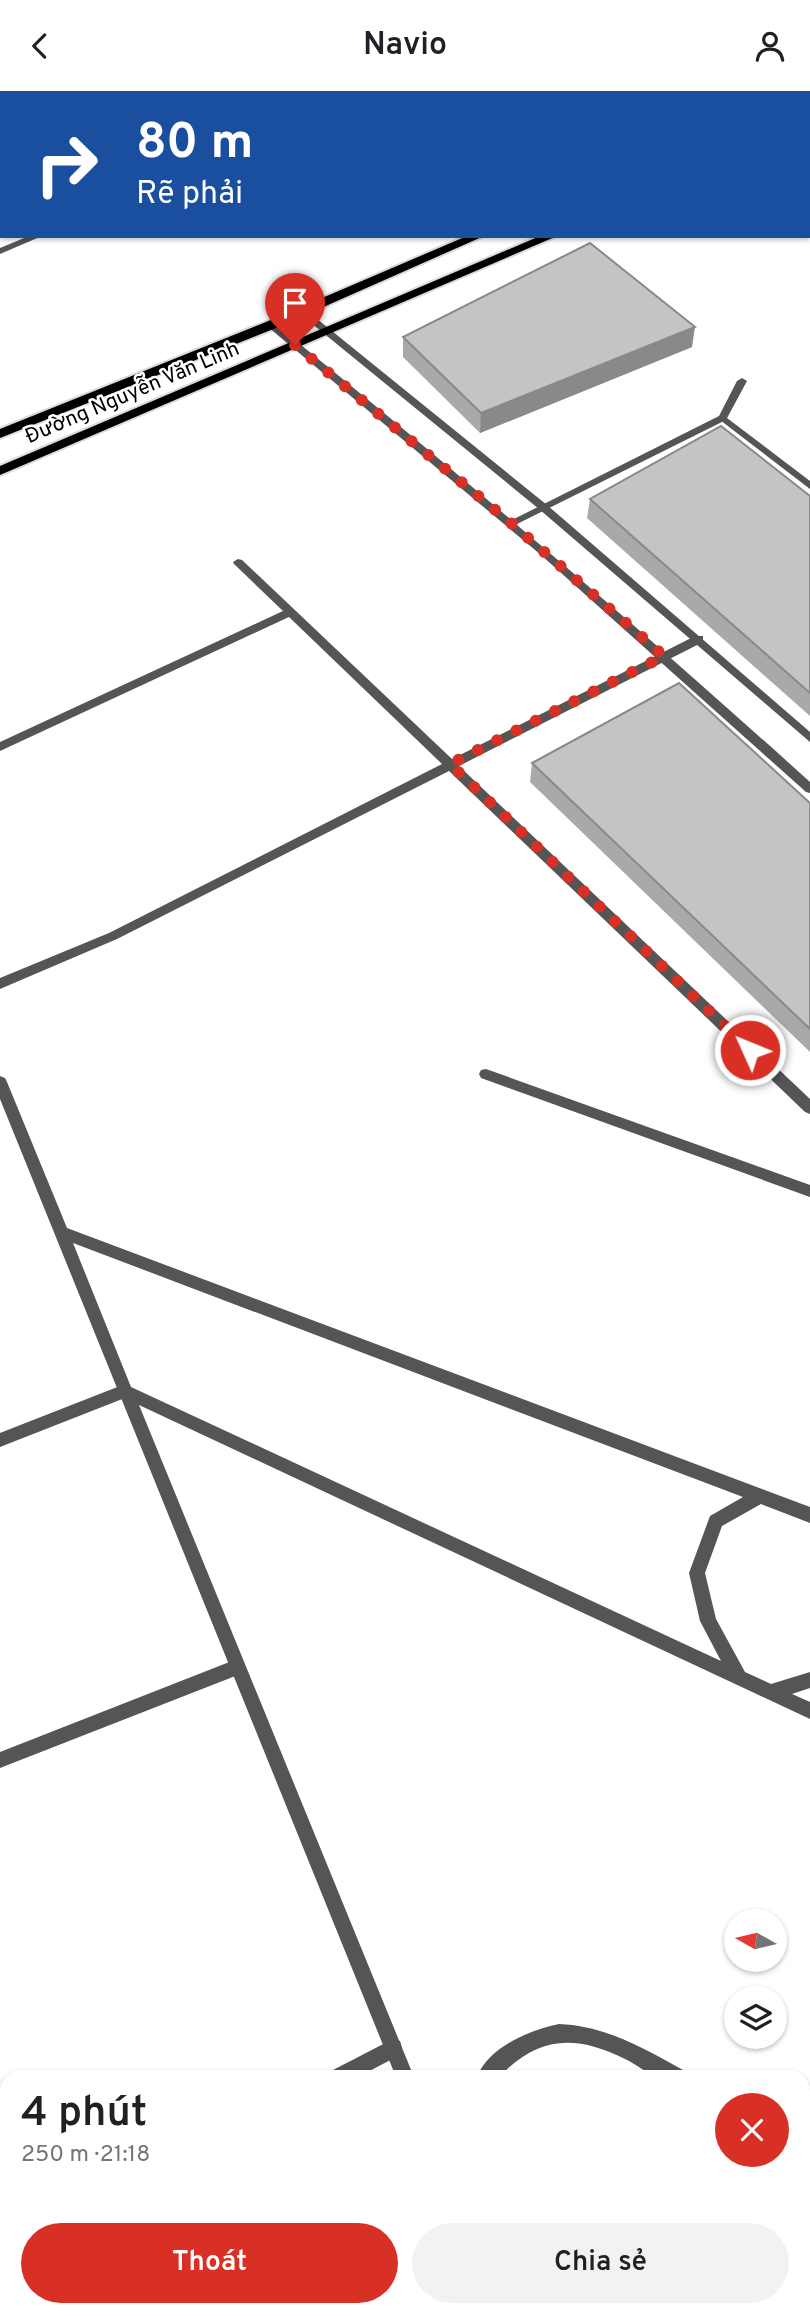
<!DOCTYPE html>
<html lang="vi">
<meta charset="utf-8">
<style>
:root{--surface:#fff;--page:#f2f2f2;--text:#202124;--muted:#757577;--accent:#d93025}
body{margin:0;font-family:Overpass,sans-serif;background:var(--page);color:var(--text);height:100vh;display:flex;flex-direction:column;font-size:26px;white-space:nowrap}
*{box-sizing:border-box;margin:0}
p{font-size:23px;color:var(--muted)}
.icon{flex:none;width:38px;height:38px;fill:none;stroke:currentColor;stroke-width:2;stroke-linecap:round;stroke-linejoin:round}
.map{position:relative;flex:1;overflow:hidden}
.sheet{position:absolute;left:0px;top:1979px;width:810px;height:247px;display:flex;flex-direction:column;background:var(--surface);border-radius:21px 21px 0 0;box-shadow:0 2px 5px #0004}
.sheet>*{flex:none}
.guide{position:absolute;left:0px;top:0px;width:810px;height:147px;box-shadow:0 2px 5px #0004;background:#1a4fa0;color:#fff;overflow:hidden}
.needle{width:46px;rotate:278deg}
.buttons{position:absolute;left:724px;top:1818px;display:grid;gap:14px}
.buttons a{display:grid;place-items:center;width:63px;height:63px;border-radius:50%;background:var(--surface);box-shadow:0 2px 5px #0004;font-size:35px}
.pin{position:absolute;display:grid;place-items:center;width:60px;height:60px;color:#fff;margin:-72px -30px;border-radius:50% 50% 50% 0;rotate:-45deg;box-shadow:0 0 7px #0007}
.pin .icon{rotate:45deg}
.me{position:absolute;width:77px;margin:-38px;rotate:314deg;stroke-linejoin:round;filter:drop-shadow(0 0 5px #0008)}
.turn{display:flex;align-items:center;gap:24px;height:147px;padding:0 21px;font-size:32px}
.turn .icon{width:91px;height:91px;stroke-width:2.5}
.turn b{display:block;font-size:49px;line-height:60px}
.round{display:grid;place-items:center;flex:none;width:74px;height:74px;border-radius:37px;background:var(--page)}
.head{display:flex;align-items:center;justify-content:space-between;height:119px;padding:0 21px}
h1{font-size:42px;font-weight:600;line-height:52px}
.cta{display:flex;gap:14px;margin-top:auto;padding:14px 21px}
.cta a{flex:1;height:80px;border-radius:42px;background:var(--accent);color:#fff;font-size:28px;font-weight:600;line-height:80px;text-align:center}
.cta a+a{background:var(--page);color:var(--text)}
header{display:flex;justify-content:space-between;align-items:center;height:91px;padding:0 21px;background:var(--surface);font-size:32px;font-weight:600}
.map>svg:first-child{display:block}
</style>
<header><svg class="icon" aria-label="back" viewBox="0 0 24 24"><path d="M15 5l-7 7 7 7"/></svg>Navio<svg class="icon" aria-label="person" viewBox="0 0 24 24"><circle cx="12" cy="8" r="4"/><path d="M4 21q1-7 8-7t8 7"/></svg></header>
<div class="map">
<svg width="810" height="2225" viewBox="0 0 810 2225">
<rect width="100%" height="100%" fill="#fff"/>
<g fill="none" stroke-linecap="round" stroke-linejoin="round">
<defs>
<g id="trunk">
<path d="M795,0H809L794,2Z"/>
<path d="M808,27H810L808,34Z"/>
<path d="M467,145H484L276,237L0,347V338L266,231Z"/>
<path d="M540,145H557L0,384V375Z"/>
</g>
</defs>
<use href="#trunk" stroke="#dbdbdb" stroke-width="4"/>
<g fill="#555" fill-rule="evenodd">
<path d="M75,0H86L73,2Z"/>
<path d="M333,0H342L344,2H334Z"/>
<path d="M412,0H423L410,2Z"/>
<path d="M768,0H778L780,2H769Z"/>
<path d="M0,24H2L0,29Z"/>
<path d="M29,145H42L0,163V157Z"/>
<path d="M742,287L747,290L726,329L515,434L511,435L506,432L719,325L737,290Z"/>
<path d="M238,468L242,469L452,668L695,545H703V551L459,675L810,1008V1023L805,1021L449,680L117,848L0,898V887L109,842L442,673L289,526L0,660V651L283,520L234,473L233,471Z"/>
<path d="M125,1293L130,1295L132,1300L130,1305L0,1356V1342Z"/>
<path d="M237,1568L243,1570L245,1576L243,1582L0,1677V1661Z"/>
<path d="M559,1933C606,1935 643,1957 683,1979L685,1986C677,1986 666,1988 658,1986C647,1983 636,1973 625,1968C575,1943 538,1945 499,1986H477C488,1956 530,1939 559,1933Z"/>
<path d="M393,1948L400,1950L402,1957L400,1964L358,1986H331L333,1979Z"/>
<path d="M803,2053L810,2055V2076L803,2073Z"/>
<path d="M7,2158V2178L0,2181V2161Z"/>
</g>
<g fill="#555" fill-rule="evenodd">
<path d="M300,219H306L547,414L810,641V651L539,418L300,223Z"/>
<path d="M268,232H274C457,380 635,533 810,691V702L806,701L541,464L268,236Z"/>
<path d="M723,324L810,390V398L720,329V325Z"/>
<path d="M486,978L810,1094V1106L481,987L479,983L481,979Z"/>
<path d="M0,985L5,987L7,991L67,1137L810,1416V1432L761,1413L722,1435L705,1482L716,1528L745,1581L771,1593L810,1581V1597L792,1603L810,1611V1628L139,1314L414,1986H396L0,1008ZM73,1152L743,1406L710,1425L689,1482L700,1530L721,1570L131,1296Z"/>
<path d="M489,2219H509L511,2225H491Z"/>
</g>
<use href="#trunk" fill="#000" fill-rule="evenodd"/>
</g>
<g fill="#a9a9a9">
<path d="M403,246L692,256L480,342L403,266Z"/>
<path d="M810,405V625L587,427L590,408Z"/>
<path d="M532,672L810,712V961L530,691Z"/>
</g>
<path fill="#898989" d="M695,236L692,256L480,342L481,322Z"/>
<g fill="#c4c4c4" stroke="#898989" stroke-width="2">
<path d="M590,152L695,236L481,322L403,246Z"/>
<path d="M721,335L810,405V602L590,408Z"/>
<path d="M679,592L810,712V938L532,672Z"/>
</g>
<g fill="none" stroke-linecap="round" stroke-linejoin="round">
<path stroke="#d93025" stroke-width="12" stroke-dasharray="0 21.6" d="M295,254L511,432L664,565L450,673L750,959"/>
</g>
<g text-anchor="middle" stroke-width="5" stroke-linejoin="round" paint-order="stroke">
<g font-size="21" fill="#000" stroke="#fff">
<text transform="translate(132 301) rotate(-23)" y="7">Đường Nguyễn Văn Linh</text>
</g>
</g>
</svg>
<div class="buttons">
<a><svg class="needle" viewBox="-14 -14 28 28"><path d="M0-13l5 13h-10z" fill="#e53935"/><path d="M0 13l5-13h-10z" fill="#757577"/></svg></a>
<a><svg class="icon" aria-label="layers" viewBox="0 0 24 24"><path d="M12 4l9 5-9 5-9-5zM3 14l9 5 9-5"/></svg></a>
</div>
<div class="pin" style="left:295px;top:254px;background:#d93025"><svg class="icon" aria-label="arrive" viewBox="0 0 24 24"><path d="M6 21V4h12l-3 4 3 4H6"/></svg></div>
<svg class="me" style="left:750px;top:959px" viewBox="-20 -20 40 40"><circle r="17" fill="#d93025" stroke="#fff" stroke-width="3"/><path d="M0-11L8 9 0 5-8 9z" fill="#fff"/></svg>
<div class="guide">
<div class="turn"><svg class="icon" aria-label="right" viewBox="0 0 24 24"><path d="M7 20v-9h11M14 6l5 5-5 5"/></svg><div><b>80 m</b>Rẽ phải</div></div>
</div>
<section class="sheet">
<div class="head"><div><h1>4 phút</h1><p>250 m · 21:18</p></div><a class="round" style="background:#d93025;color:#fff"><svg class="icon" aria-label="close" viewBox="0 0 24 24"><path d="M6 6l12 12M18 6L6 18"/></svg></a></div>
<div class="cta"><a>Thoát</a><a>Chia sẻ</a></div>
</section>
</div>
